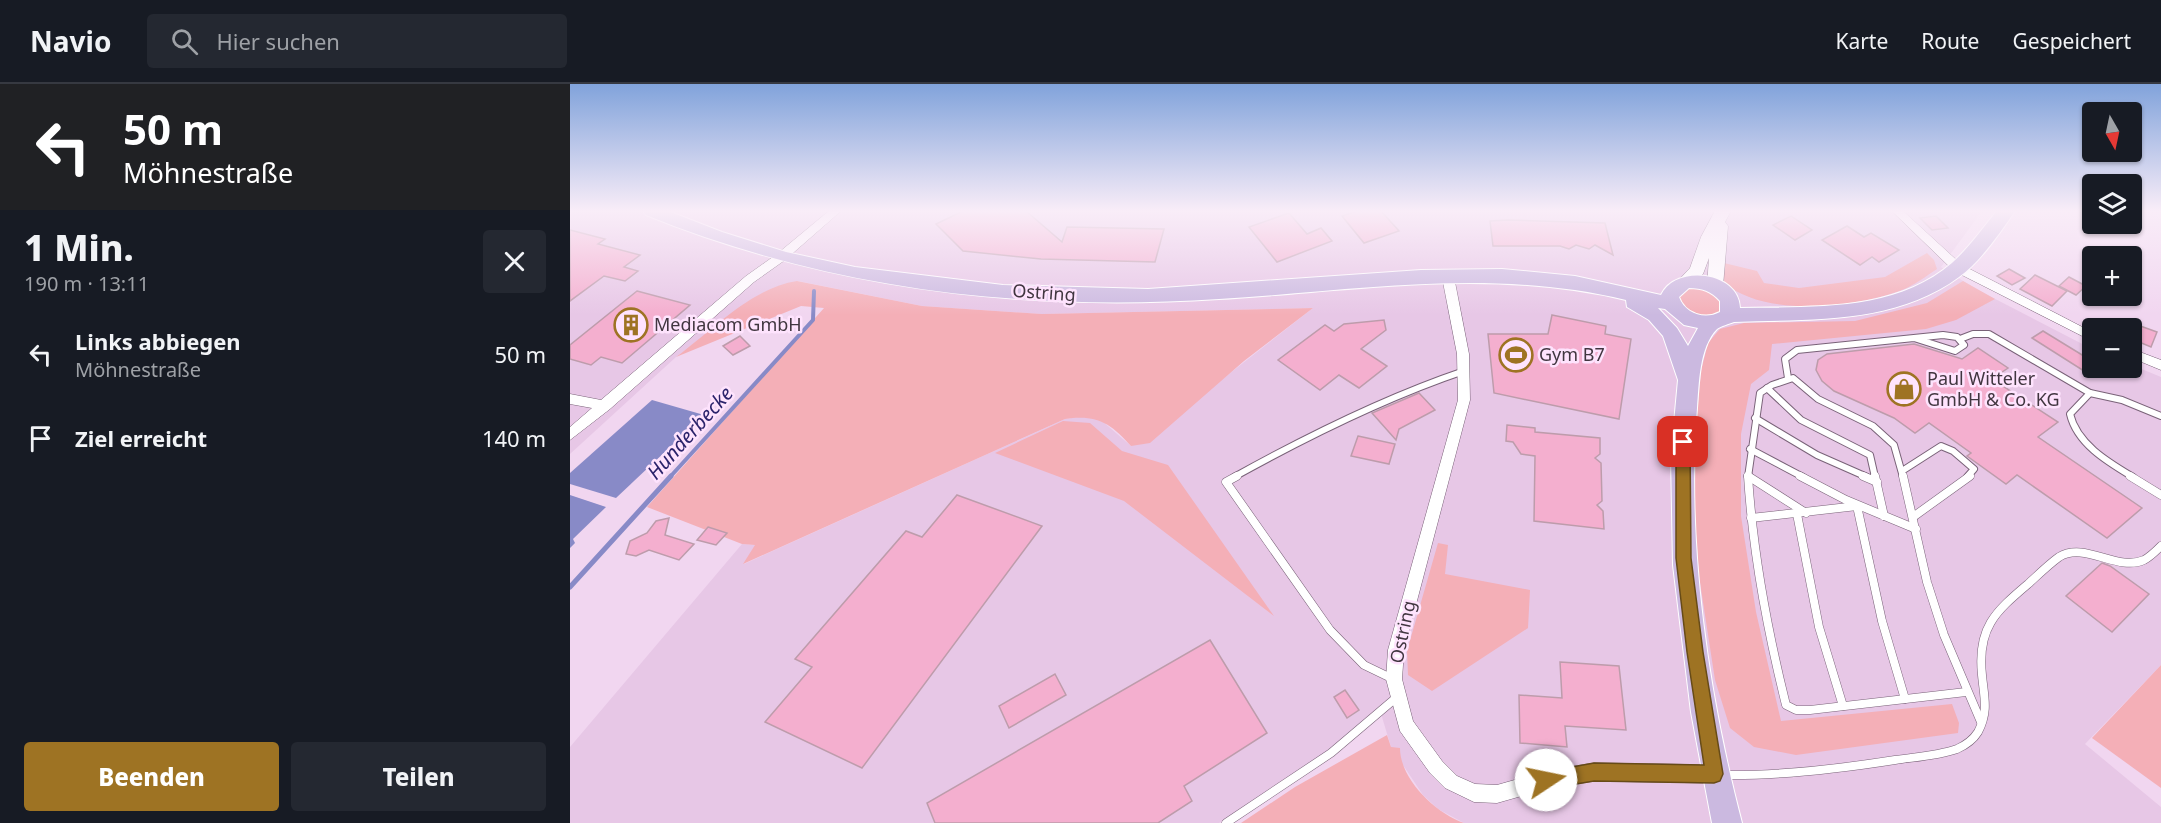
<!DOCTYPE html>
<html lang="de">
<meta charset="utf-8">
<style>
:root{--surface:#171b24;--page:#242831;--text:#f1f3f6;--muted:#9ea1a6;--line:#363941;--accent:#9e7323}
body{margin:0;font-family:"Noto Sans",sans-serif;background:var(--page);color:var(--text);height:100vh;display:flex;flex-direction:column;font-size:22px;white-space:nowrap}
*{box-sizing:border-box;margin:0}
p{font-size:20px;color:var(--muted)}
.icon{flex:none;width:33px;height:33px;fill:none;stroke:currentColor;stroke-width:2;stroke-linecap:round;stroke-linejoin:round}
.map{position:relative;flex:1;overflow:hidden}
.side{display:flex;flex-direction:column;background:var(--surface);width:570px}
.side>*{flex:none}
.guide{background:#202124;color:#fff;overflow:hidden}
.needle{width:39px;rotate:171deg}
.controls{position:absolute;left:1512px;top:18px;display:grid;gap:12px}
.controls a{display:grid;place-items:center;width:60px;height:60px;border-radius:6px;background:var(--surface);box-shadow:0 2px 4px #0004;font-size:30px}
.pin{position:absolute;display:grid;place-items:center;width:51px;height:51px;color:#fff;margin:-26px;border-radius:12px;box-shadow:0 3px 9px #0006}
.me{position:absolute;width:66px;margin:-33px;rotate:79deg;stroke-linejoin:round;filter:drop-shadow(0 0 4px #0008)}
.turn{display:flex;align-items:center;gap:21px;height:126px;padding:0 24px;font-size:27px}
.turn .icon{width:78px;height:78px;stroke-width:2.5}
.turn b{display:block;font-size:42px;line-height:51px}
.round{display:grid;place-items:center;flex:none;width:63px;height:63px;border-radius:6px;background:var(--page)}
.overview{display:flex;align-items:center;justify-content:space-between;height:102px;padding:0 24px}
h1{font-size:36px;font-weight:800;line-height:45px}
.cta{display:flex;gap:12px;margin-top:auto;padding:12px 24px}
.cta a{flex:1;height:69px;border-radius:6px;background:var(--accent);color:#fff;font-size:24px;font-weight:800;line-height:69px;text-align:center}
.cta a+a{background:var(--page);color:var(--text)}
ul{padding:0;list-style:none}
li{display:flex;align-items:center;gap:18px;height:84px;padding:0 24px}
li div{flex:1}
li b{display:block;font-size:22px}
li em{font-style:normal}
header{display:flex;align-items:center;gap:36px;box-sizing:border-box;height:84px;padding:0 30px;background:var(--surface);border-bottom:2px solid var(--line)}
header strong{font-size:28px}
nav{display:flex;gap:33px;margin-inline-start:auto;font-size:21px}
.search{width:420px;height:54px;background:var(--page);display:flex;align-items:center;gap:15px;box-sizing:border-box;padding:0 21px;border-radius:6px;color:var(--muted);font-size:22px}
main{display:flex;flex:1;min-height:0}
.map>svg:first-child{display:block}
</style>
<header>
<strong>Navio</strong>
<div class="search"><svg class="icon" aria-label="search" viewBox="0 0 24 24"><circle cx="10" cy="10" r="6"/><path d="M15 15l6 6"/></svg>Hier suchen</div>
<nav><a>Karte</a><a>Route</a><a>Gespeichert</a></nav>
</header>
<main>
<section class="side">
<div class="guide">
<div class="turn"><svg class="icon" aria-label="left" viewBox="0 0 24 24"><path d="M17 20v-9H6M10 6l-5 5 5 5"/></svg><div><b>50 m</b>Möhnestraße</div></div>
</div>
<div class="overview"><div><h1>1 Min.</h1><p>190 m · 13:11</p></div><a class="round"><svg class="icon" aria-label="close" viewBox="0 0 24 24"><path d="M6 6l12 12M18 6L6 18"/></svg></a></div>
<ul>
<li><svg class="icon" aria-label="left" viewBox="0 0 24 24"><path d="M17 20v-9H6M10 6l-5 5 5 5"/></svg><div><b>Links abbiegen</b><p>Möhnestraße</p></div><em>50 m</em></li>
<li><svg class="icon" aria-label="arrive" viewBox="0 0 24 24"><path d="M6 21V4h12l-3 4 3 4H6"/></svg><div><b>Ziel erreicht</b></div><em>140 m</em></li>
</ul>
<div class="cta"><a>Beenden</a><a>Teilen</a></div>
</section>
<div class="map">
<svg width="1591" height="739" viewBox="0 0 1591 739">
<rect width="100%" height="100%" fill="#f1d6f0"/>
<path fill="#e7c7e6" d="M0,127H1412L1371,183L1406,205L1522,265V284H1562V281L1591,293V581L1515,660L1591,723V739H894L868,725L853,711L821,663L809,623L791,645L649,739H0V663L172,460L186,461L174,480L495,335L515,332L531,336L561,362L636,308L743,224L472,230L352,222L228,197L136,251L106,273L0,370Z"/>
<g fill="#f4afb7">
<path d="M1357,169L1364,176L1367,185C1356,192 1345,201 1332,206C1284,224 1194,234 1153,198L1154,179L1187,187L1194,199L1229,204L1315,193Z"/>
<path d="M227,197L352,222L472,230L743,224L674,277L580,359L561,362C541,339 526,330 495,335L173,480L185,461L172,460L77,423L254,224L231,222L106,273C143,246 181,204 227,197Z"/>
<path d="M1393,197L1425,215L1386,236L1356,245L1202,260L1199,286L1181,300L1171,350V432L1186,528L1211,637L1382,620L1389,639L1388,649L1226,671L1184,663L1160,644L1145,596L1129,492L1122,387L1131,287L1138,259L1150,245L1174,239L1285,237L1357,219Z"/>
<path d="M1125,201L1148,210L1154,226L1143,233L1118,230L1106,209Z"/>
<path d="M493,337L520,339L552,367L598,381L704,532L554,417L425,369Z"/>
<path d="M868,459L878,461L875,490L960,506L958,544L862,607L838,591L837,567Z"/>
<path d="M1591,581V704L1522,654Z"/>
<path d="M817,651L821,663L830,664C830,695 865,729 894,739H671L725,703Z"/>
</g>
<g fill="#888ac7">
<path d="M82,316L134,331L46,414L0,400V389Z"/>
<path d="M0,411L36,423L3,455L5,459L0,464Z"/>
</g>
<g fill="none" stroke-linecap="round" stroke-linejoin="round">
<path stroke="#888ac7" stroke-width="4" d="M100,393L243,236L244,207"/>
<path stroke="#888ac7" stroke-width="5" d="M0,503L101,392"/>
</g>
<g fill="#f4afcf" stroke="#bd9cab" stroke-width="1.5">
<path d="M393,127H456L492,158L497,143L594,145L585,178L471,175L393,167L366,140Z"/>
<path d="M787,127H811L829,147L794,159L772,132Z"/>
<path d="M719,129L737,150L751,144L762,157L707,178L679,143Z"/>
<path d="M1221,132L1242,146L1225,156L1203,141Z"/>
<path d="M1366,132L1378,144L1362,146L1350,134Z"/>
<path d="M938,136L1035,139L1043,171L1025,161L1019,165L1006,161L999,165L990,162H923L920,137Z"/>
<path d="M1277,142L1294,153L1301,149L1329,166L1309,178L1302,173L1290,181L1252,156Z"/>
<path d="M0,146L35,155L28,160L70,171L54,183L68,187L55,197L34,192L0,217Z"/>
<path d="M1439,185L1455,194L1442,201L1427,192Z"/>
<path d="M1465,191L1497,207L1482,222L1450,205Z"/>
<path d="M1499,193L1516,202L1506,211L1489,202Z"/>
<path d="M67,207L120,221L52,279L31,273L21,281L0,275V261Z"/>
<path d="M982,231L1036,242L1035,250L1061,255L1049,335L924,309L918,250H978Z"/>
<path d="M814,236L816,246L791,265L817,282L789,304L769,291L750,306L708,276L755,241L764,247L774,240Z"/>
<path d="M1562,239L1587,248L1581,263L1562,255Z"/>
<path d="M1473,247L1522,277V280L1514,287L1462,254Z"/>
<path d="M170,252L180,262L163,271L153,262Z"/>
<path d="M1344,260L1392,275L1408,264L1438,284L1422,295L1488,338L1468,353L1572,424L1537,454L1447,391L1436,400L1397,372L1401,369L1359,339L1345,349L1324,334L1264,307L1252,297L1246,286L1248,276L1257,270Z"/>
<path d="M849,309L865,326L829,345L826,356L802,329Z"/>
<path d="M937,341L965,344V348L1030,354V370L1025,374L1031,379L1032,417L1027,421L1033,427L1034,445L964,437L965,372L951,370L943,358L936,357Z"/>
<path d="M788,352L825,360L819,380L781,372Z"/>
<path d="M387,411L472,442L292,684L195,638L242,583L225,575L336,447L352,453Z"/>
<path d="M99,434L95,451L124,460L109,476L79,466L66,472L56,470L60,457L77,449L86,437Z"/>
<path d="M138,443L157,449L146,461L127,456Z"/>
<path d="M1532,479L1540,482L1579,510L1542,548L1496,512Z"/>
<path d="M640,556L697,649L614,702L622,717L588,739H365L357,719Z"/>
<path d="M990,578L1049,582L1056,646L995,642L997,663L950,659L949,611L992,614Z"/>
<path d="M485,590L496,611L439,644L429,622Z"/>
<path d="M775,606L789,626L777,634L764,613Z"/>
</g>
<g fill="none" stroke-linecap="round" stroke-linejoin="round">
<defs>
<g id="lane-far1">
<path d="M1390,255L1403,250H1419L1520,309L1500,330C1507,360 1538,378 1563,393"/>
<path d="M1218,294L1215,275L1227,266L1373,251L1387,253L1394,261L1385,267L1344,254"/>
<path d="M1197,304L1231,336L1300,371L1305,393"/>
<path d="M1520,309L1552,316L1591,332"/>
<path d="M1185,334L1247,371L1297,393"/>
<path d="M1180,365L1233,393"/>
<path d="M1332,387L1371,362L1383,367L1404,385L1397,393"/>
<path d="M1178,392L1180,393"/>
<path d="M664,393C738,352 814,314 894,287"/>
<path d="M1178,393L1190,309L1202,301L1223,294L1248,315L1303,342L1324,361L1333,393"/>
</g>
<g id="lane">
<path d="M667,392L656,398L760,546L794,581L823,595"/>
<path d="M1178,392L1236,429"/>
<path d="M1178,392C1183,470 1197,545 1216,621L1226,626H1240L1396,608"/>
<path d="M1230,392L1276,416L1346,445"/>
<path d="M1293,392L1307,398"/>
<path d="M1305,392L1314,432"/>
<path d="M1333,392L1357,498L1374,551L1411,638"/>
<path d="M1560,392L1591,411"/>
<path d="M1227,430L1249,543L1273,622"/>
<path d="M1343,433L1400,392"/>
<path d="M1181,434L1287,422L1312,537L1335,615"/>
<path d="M1153,691C1211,692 1268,685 1325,676C1345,673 1367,672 1387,665C1396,661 1403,656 1408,648C1419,627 1414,613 1412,591C1407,544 1425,528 1458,500C1468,491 1478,481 1489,473C1515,457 1547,488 1574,476C1580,473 1586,467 1591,462"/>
<path d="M656,739L761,669L827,613"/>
</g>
<g id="street">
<path d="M259,127H271L215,176L184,198L40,325L0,356V343L22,324L0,320V310L31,316L176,192L207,170Z"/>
<path d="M1322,127H1333L1392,181L1522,248V257L1384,187Z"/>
<path d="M878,189L884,193L899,270L900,316L834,566L832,595L843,637L872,677L887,692L905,700L927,701L976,687L1024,679L1144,681L1150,684L1153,690L1150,696L1144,699L1024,697L976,705L927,719L904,718L875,704L860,689L830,647L816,595L818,566L888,316L887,270L872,193Z"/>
<path d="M1562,265L1591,276V286L1562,274Z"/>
</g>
<path id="secondary" d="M1145,127H1161L1155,138L1158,142L1153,202L1145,208L1137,202L1139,174L1133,190L1121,202H1109L1107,198L1120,184L1131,153Z"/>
<path id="primary" d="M73,127H98L152,148L216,168L285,183L433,201L578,205L851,186L932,185L1005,192L1091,211C1105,180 1169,187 1170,224C1241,222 1324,229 1382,179C1399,164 1412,145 1427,127H1445C1429,150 1411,177 1389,193C1324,241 1240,235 1164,238C1159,240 1151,242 1147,245C1129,263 1129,300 1127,324C1116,458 1138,609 1172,739H1142L1121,628L1103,481L1101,371L1108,296L1093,252L1079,236L1057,223L1056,216C920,183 785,207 649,215C451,228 259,205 76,131ZM1119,204C1132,204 1141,207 1150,217V228C1135,236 1115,230 1109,213ZM1088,224L1095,225L1114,241L1128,244L1118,262L1107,244Z"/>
</defs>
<use href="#lane-far1" stroke="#796278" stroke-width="8"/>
<use href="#lane" stroke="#796278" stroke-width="9"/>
<use href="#street" stroke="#796278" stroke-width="1"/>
<use href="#secondary" stroke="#796278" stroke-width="1"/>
<use href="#primary" stroke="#fff" stroke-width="2"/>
<use href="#lane-far1" stroke="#fff" stroke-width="6"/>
<use href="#lane" stroke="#fff" stroke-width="8"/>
<use href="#street" fill="#fff" fill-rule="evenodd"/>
<use href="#secondary" fill="#fff" fill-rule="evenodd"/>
<use href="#primary" fill="#cbb9e0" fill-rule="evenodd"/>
</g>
<linearGradient id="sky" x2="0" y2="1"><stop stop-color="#81a3db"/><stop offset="0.55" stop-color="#f9edf8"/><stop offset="1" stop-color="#f9edf8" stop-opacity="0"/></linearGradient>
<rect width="1591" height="231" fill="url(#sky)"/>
<path fill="#9e7323" stroke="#674b17" stroke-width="1.5" d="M1113,353L1120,358L1121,474L1133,568L1153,690L1150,697L1144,699L1024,697L976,705L969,702L967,696L969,689L1024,679L1134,681L1117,568L1106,474V358Z"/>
<defs>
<symbol id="building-ring" viewBox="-11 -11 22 22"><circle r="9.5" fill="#fee3fd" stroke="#9e7323" stroke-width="1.5"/><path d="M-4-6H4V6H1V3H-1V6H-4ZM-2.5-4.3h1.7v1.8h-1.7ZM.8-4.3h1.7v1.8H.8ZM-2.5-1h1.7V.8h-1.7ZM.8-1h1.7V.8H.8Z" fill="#9e7323"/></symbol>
<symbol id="stadium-ring" viewBox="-11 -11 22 22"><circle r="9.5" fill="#fee3fd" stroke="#9e7323" stroke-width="1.5"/><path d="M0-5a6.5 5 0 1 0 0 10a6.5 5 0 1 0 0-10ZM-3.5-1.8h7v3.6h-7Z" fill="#9e7323"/></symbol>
<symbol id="shop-ring" viewBox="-11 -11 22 22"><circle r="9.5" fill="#fee3fd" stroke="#9e7323" stroke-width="1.5"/><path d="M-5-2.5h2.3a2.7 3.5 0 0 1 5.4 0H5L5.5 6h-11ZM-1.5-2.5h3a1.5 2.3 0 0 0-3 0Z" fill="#9e7323"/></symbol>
</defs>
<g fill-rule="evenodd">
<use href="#building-ring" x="42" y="222" width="38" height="38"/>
<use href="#stadium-ring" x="927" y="252" width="38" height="38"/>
<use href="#shop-ring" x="1315" y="286" width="38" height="38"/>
</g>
<g text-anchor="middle" stroke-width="5" stroke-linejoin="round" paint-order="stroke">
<g font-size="18" fill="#413640" stroke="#fee3fd">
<text transform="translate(474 209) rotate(4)" y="6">Ostring</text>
<text transform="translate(833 548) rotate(-78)" y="6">Ostring</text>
</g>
<g font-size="18" fill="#413640" stroke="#fee3fd" text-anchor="start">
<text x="84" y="247">Mediacom GmbH</text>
<text x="969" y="277">Gym B7</text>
<text x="1357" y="301">Paul Witteler<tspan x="1357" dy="21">GmbH &amp; Co. KG</tspan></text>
</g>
<g font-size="20" font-style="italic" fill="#2b236b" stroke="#fee3fd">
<text transform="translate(120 349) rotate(-48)" y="7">Hunderbecke</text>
</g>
</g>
</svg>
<div class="controls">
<a><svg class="needle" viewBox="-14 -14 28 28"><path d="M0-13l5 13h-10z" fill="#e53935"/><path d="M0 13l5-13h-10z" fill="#9ea1a6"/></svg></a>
<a><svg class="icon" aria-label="layers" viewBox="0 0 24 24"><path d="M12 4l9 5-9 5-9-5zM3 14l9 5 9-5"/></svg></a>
<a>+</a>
<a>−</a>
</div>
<div class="pin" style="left:1113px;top:358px;background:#d93025"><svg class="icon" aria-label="arrive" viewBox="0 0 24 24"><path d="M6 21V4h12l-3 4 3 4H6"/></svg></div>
<svg class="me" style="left:976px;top:696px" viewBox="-20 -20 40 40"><circle r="19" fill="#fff"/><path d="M0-13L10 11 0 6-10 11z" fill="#9e7323"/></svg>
</div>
</main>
